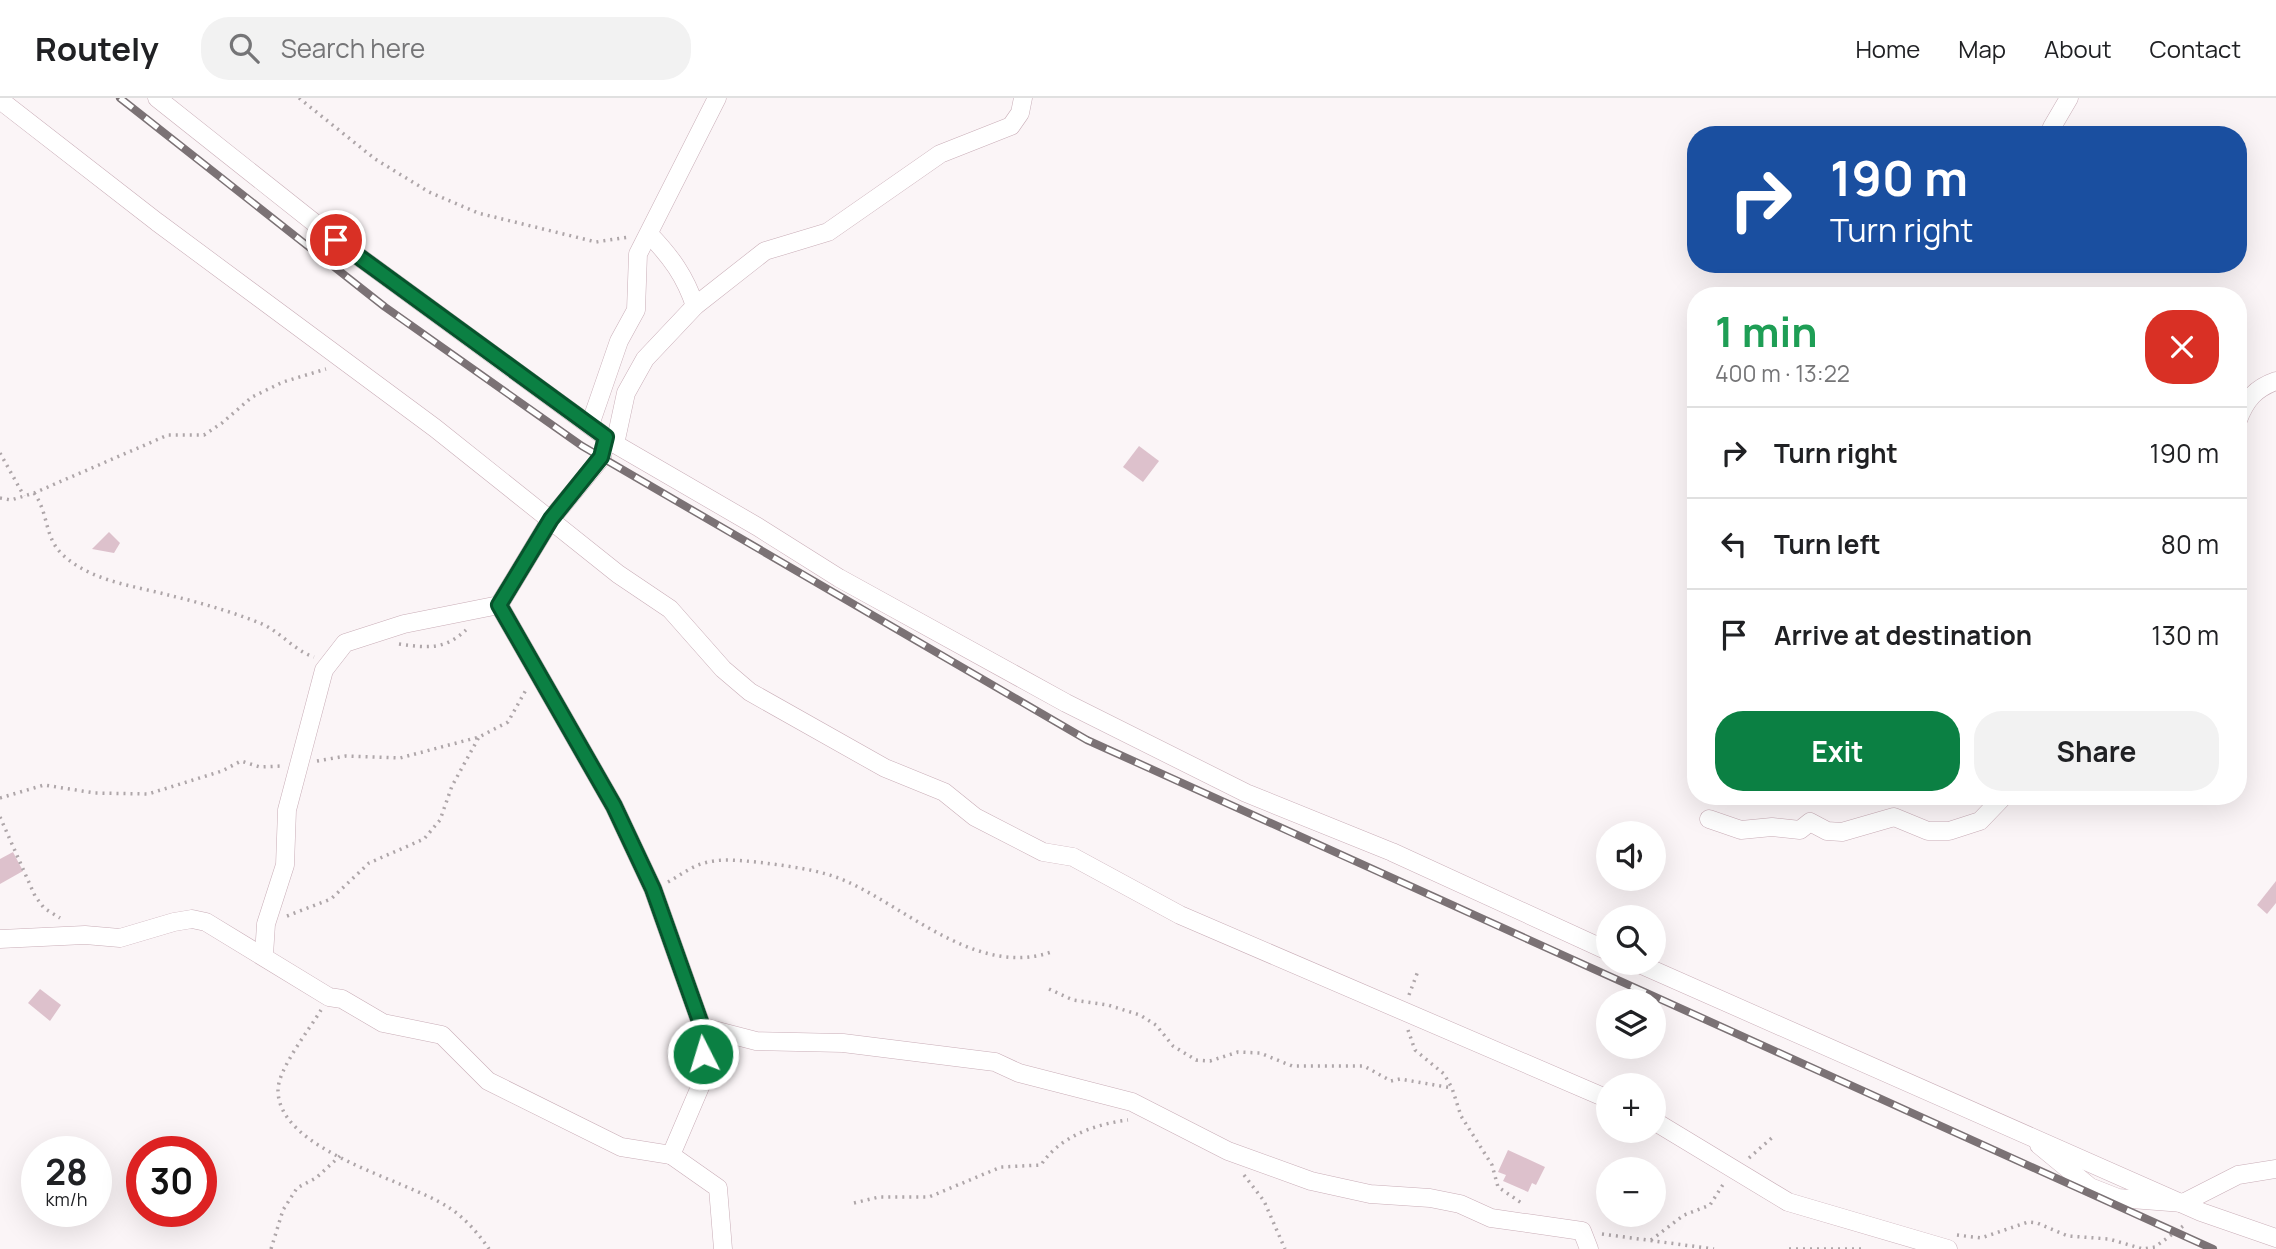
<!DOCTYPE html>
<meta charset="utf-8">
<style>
:root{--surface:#fff;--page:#f2f2f2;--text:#202124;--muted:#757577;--line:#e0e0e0;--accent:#0b8043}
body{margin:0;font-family:Manrope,sans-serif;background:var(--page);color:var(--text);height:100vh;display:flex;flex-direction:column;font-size:26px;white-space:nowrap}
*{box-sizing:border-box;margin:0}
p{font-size:23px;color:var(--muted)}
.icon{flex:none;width:38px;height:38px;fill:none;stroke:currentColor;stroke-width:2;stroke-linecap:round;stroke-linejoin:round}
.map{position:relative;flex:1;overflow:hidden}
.sheet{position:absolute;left:1687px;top:189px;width:560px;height:518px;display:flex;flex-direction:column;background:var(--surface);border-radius:28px;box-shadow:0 7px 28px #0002}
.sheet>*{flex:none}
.hud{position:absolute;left:1687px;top:28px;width:560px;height:147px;border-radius:28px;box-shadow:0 7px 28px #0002;background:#1a4fa0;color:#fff;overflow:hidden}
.buttons{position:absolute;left:1596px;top:723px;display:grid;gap:14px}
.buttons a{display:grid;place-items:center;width:70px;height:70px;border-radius:50%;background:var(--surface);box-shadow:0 7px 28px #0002;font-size:35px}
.speed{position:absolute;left:21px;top:1038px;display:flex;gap:14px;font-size:35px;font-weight:700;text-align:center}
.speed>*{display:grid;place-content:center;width:91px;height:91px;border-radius:50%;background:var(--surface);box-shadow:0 7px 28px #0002;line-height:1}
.speed small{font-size:18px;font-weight:400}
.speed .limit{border:10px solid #d22;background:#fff;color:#111}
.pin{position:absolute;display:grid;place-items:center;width:60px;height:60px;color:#fff;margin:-30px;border:4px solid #fff;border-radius:50%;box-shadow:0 2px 7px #0007}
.me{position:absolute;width:77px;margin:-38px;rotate:355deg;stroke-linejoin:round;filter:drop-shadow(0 0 5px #0008)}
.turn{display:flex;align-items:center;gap:24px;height:147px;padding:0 28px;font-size:32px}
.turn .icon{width:91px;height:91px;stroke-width:2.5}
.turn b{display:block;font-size:49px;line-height:60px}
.round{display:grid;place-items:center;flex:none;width:74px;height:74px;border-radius:28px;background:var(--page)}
.overview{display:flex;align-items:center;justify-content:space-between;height:119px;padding:0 28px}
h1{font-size:42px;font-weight:700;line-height:52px;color:#1e9e55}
.cta{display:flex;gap:14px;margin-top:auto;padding:14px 28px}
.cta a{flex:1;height:80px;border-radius:28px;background:var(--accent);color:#fff;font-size:28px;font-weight:700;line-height:80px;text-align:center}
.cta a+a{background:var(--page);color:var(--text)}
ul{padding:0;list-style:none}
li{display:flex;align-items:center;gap:21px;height:91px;padding:0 28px;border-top:2px solid var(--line)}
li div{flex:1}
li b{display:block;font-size:26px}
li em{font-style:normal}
header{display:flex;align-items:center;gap:42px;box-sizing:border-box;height:98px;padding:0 35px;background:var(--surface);border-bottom:2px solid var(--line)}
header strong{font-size:33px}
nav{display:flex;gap:38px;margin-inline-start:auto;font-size:24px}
.search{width:490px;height:63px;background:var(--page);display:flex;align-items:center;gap:18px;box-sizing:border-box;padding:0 24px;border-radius:28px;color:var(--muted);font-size:26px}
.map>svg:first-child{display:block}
</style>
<header>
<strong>Routely</strong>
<div class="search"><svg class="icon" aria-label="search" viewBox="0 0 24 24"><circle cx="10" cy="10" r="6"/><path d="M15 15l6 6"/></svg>Search here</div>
<nav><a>Home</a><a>Map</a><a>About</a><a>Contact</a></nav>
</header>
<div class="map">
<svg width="2276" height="1151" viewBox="0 0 2276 1151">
<rect width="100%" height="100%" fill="#fbf5f7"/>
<g fill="#ddc1cc">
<path d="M1139,348L1159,363L1143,384L1123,369Z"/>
<path d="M109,434L120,445L114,455L92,451Z"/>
<path d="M13,754L23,773L0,786V761Z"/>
<path d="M2276,783V805L2267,816L2257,807Z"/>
<path d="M40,891L61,907L50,923L28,905Z"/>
<path d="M1508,1052L1545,1069L1536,1087L1532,1085L1528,1094L1503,1083L1506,1077L1498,1074Z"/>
</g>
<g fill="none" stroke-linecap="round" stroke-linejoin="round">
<defs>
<g id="street">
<path d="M157,0L336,142L615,346L758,429L839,480L1066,605L1246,695L1392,754L1608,853"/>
<path d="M0,2L157,124L435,330L618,476L670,511L723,571L750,594L885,670L944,694L975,719L1043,754L1073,759L1180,817L1608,1001"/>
<path d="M2059,37L2052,29L2069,0"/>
<path d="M649,136C671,159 685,178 695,208"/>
<path d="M2238,322C2246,301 2256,290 2276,283"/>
<path d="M590,327L619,243L636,212L638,156L717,0"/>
<path d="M615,346L626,295L645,261L695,208L765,153L828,134L940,56L1011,28L1020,15L1023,0"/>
<path d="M499,507L614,708L653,791L702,929L703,982L671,1057L718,1090L723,1151"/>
<path d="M1709,721L1741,732L1772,729L1800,732L1810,724L1827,733L1842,734L1894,719L1928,733H1949L1980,723L2004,698"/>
<path d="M0,841L85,837L120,840L174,824L192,821L206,824L329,899L342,901L383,925L442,937L488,983L621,1049L671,1057"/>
<path d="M264,857L266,826L285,767L287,712L324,572L345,545L404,526L499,507L551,421L602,359L606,339"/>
<path d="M1635,864L2201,1114L2276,1140"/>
<path d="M702,929L756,943L843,945L995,964L1019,975L1132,1004L1228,1053L1311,1083L1370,1096L1430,1100L1460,1106L1491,1120L1582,1133L1589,1151"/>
<path d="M1654,1023L1788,1104L1948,1151"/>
<path d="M2039,1047L2090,1089L2118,1100L2183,1105L2238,1077L2276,1071"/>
</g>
</defs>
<use href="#street" stroke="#c9adb7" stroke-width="19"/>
<g stroke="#aea6a9" stroke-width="3.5" stroke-dasharray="2 5" stroke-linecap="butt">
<path d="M299,0L375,61L429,94L478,115L596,144L629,139"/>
<path d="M0,355L24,398"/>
<path d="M34,395C49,415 44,440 63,457C92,484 136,488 172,498C202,505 232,514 260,525C280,533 293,552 314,559"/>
<path d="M0,400L11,402L34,395L168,337H204L222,325L252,299L283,284L326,271"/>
<path d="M399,546C427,550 445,552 466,532"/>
<path d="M317,663L346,658L400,660L479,639L508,624L527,590"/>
<path d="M0,700L44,687L95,695L148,696L222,673L241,663L260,669L282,668"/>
<path d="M0,719L35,798L44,810L60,820"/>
<path d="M668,784C679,778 689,770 701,766C721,759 744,763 765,765C793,769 822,772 848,784C911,813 981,881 1054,853"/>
<path d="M287,818L331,801L369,765L424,741L440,722L452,688L479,639"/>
<path d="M1049,891L1073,902L1108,907L1140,917L1156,927L1173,948L1196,962L1210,963L1238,954L1260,955L1292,968H1364L1391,983L1400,981L1452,990"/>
<path d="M1409,897L1418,873"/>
<path d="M321,912C309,932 278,971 278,992C278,1053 405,1081 448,1109C464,1119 478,1135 489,1151"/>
<path d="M1408,932L1415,952L1444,976L1452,990L1461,1018L1492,1067L1498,1089L1523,1106"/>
<path d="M1749,1060L1775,1037"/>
<path d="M1244,1077L1264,1103L1285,1151"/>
<path d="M854,1105L879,1099H929L1001,1069L1041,1067C1059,1039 1095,1026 1128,1022"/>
<path d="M1602,1136L1714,1151"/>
<path d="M1957,1137L1981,1140L2028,1124L2037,1125L2068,1138L2109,1141L2143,1151L2155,1149L2186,1126"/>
<path d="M1651,1142L1684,1117L1710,1107L1724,1085"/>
<path d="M271,1151L283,1112L297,1090L316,1080L340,1058"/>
<path d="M1789,1151H1866"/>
</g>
<use href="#street" stroke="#fff" stroke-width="18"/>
<defs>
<path id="rail" d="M120,0L385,209L582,348L1087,642L2213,1151"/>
</defs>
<use href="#rail" stroke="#7b7275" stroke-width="8"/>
<use href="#rail" stroke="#fff" stroke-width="5" stroke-dasharray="16" stroke-linecap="butt"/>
</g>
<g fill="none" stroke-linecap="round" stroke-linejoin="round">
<defs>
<path id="route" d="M336,142L606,339L601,359L551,421L499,507L614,708L653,791L702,929L703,956"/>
</defs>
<use href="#route" stroke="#07532c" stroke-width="18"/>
<use href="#route" stroke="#0b8043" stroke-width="12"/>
</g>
</svg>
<div class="buttons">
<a><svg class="icon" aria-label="sound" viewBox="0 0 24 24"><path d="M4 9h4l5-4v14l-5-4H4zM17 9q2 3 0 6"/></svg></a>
<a><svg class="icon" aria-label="search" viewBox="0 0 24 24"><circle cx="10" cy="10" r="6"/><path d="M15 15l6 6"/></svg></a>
<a><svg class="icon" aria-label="layers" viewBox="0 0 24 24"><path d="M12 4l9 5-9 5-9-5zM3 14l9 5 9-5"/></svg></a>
<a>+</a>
<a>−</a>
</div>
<div class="speed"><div>28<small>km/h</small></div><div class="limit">30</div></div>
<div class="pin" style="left:336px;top:142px;background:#d93025"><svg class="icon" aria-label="arrive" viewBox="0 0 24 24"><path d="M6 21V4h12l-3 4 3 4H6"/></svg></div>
<svg class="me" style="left:703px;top:956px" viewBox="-20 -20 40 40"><circle r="17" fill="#0b8043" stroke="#fff" stroke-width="3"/><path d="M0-11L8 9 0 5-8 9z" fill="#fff"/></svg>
<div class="hud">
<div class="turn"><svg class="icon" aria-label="right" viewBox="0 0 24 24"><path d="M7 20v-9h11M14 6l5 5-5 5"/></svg><div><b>190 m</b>Turn right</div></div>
</div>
<section class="sheet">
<div class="overview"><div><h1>1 min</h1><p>400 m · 13:22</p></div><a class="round" style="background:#d93025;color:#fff"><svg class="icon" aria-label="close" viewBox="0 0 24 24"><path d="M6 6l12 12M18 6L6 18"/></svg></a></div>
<ul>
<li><svg class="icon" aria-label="right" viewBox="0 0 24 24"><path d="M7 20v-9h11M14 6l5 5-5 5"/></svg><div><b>Turn right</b></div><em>190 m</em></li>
<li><svg class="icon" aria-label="left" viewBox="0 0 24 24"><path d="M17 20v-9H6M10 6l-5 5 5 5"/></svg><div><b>Turn left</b></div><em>80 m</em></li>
<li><svg class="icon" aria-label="arrive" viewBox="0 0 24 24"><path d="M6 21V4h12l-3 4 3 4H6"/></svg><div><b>Arrive at destination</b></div><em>130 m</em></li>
</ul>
<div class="cta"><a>Exit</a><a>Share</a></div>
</section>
</div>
